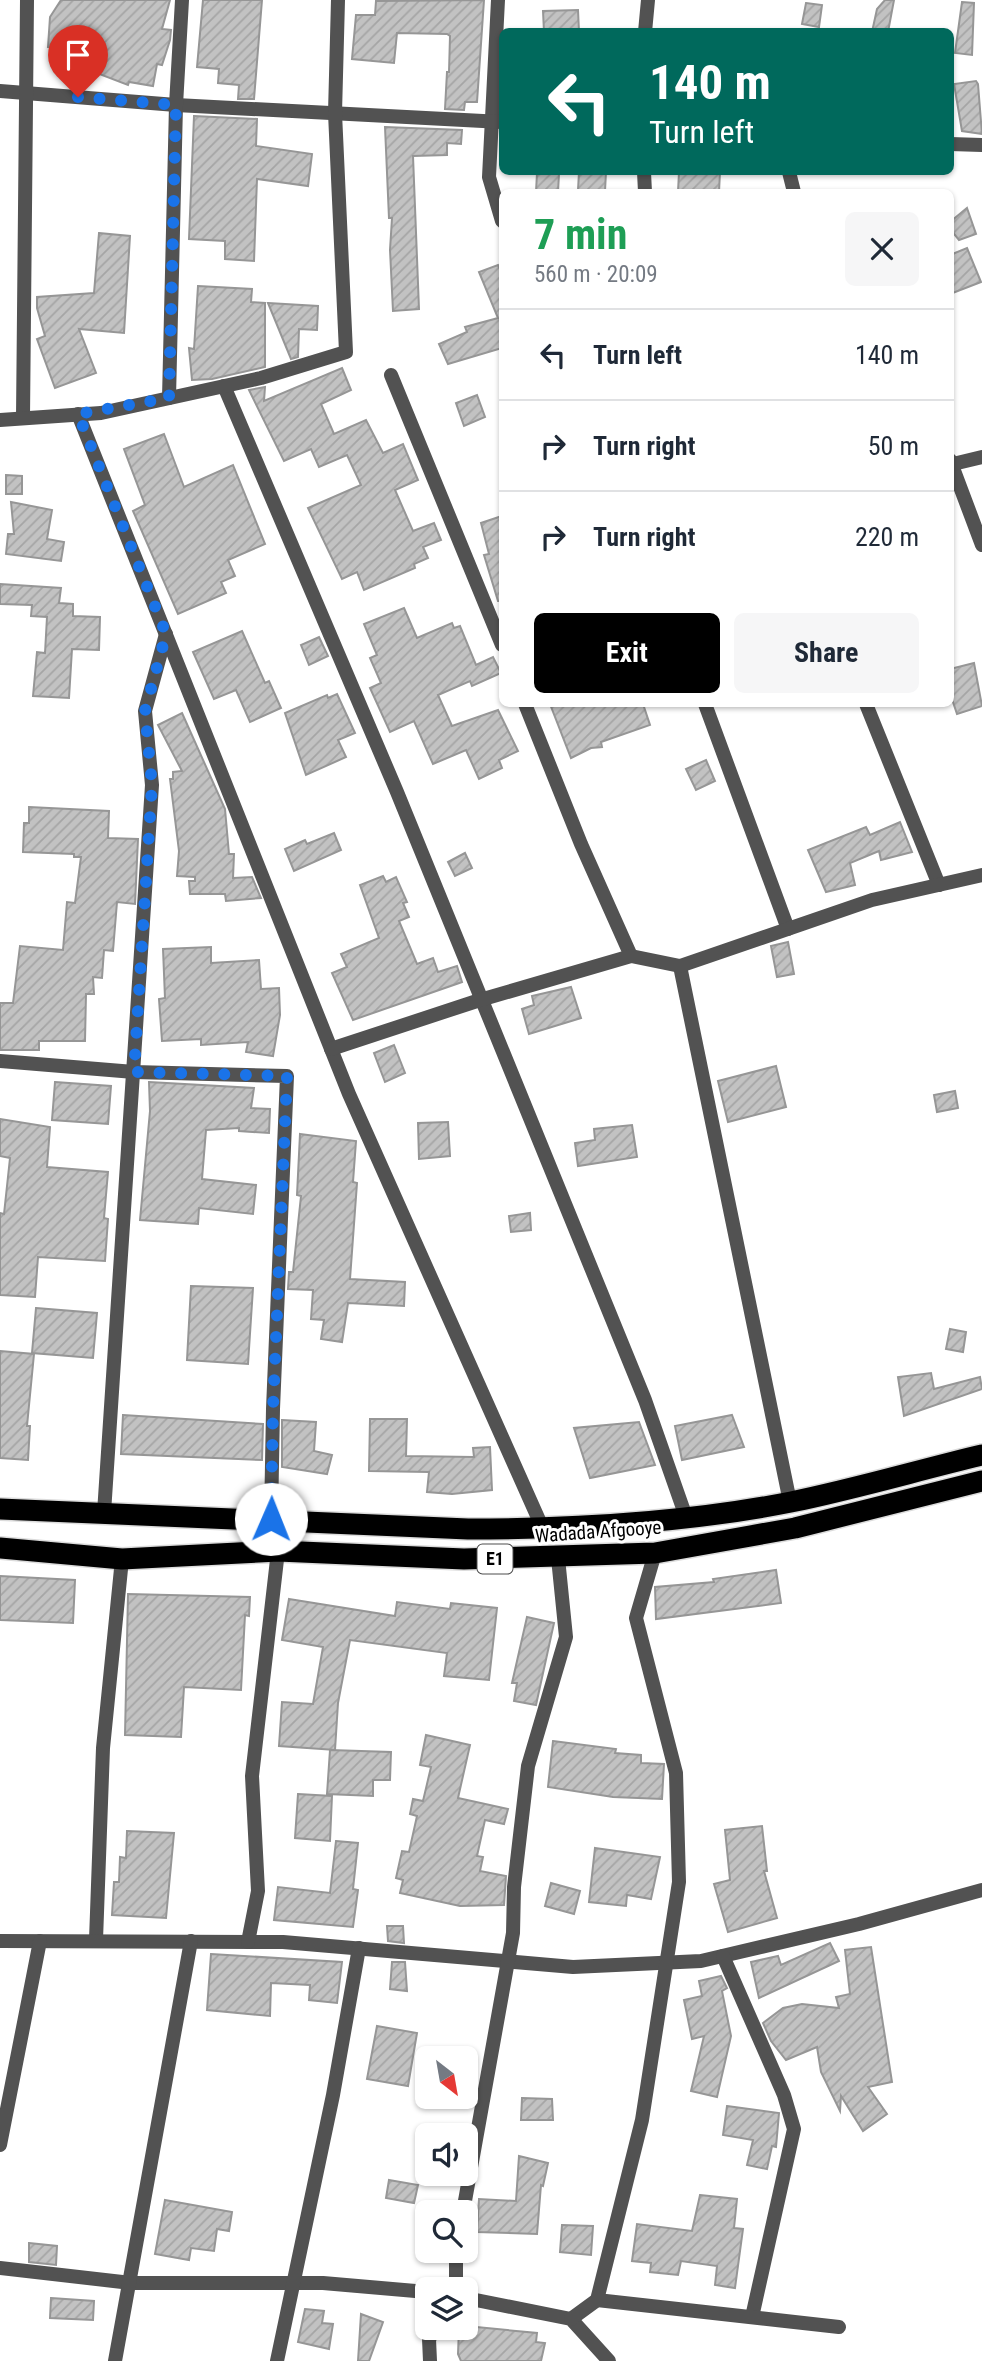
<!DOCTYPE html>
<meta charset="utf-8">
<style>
:root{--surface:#fff;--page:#f6f6f7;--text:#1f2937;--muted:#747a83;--line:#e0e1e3;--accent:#000}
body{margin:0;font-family:"Roboto Condensed",sans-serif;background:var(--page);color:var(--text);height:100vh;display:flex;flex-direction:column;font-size:26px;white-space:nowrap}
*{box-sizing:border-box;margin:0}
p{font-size:23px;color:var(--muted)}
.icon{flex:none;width:38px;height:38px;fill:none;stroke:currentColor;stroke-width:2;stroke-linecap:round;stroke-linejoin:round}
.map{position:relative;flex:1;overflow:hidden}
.side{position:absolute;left:499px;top:189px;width:455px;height:518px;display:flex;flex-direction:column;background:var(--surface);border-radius:10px;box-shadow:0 2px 5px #0004}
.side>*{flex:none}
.guide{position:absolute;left:499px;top:28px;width:455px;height:147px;border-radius:10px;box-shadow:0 2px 5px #0004;background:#00695c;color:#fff;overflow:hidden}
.needle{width:46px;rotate:149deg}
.buttons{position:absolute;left:415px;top:2046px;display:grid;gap:14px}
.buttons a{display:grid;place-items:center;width:63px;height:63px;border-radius:10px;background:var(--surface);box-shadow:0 2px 5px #0004;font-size:35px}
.pin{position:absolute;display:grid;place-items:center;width:60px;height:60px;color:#fff;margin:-72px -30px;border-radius:50% 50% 50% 0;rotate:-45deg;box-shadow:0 0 7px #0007}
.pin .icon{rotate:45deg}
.me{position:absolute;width:77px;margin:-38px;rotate:1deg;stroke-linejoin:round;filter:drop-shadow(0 0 5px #0008)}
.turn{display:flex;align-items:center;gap:24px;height:147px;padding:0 35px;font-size:32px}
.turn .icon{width:91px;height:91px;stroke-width:2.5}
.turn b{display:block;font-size:49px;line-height:60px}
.round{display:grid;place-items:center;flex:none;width:74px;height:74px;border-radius:10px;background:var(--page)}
.summary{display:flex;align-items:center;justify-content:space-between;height:119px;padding:0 35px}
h1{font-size:42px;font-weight:700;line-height:52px;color:#1e9e55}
.primary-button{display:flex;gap:14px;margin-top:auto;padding:14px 35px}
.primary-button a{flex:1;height:80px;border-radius:10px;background:var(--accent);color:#fff;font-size:28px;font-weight:700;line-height:80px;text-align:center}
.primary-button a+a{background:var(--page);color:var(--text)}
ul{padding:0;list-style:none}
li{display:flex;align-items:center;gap:21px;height:91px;padding:0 35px;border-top:2px solid var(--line)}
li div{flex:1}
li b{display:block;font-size:26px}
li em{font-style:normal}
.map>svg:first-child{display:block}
</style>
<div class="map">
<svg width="982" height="2361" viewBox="0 0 982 2361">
<defs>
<pattern id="building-hatch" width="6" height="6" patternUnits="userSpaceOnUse" patternTransform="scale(1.75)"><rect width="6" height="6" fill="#c2c2c2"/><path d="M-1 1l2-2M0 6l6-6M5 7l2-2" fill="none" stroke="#a5a5a5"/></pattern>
</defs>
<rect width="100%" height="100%" fill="#fff"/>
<g fill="url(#building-hatch)" stroke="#969696" stroke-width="2">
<path d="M61,0H170L162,29L171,30L170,40L162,65L157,64L153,86L129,82L128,85L60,59L63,48L48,47L50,17Z"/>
<path d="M203,0H262L254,99H238L239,85L218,83L219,69L197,67Z"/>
<path d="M484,0L477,102H465L464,110L445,109L447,72H449L450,36L447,34L397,33L394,63L352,59L356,15H375L376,1Z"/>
<path d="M885,0H894L888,32H872L877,9Z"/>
<path d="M962,2L974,3L972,55L955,53Z"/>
<path d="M806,3L822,5L819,27L802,24Z"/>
<path d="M578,10L579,32H544L543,11Z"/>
<path d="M976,81L978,84L982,134L962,131L954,84Z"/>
<path d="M194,116L257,119L256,146L312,154L308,186L257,179L254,261L225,259V241L189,239Z"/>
<path d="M385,127L462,130L461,144L447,143V155L413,156L419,309L393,311L390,250L392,218H389Z"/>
<path d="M579,172H606L605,191L578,190Z"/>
<path d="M679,172H720L719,192H678Z"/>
<path d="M537,173L559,174L558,192H536Z"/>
<path d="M967,208L976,234L959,240L950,229V222Z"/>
<path d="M99,233L130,236L124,333L79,329L96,373L55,388L37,339L45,336L37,308V297L94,293Z"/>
<path d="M967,248L981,282L950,294V255Z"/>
<path d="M498,265L502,274V348L448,364L439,344L467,332L465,327L498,318L479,272Z"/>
<path d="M198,286L252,289L251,302L265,303V367L212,379L192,380L189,348L194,349Z"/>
<path d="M268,303L318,306L317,330L299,329L298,357L291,359Z"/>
<path d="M342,368L351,390L321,404L334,434L366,420L383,453L403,444L418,480L395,490L413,531L434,523L441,540L423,547L428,558L414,564L415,568L364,590L357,572L342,579L308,508L361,485L347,455L319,467L311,449L284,461L249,390L265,387L264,401Z"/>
<path d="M477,395L485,417L464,426L456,403Z"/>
<path d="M164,434L184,487L233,465L265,544L228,560L235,576L221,582L226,593L178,614L133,511L145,505L124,449Z"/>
<path d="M6,475L22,476V494H6Z"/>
<path d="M11,502L52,510L47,539L64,542L61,561L6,554L8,534H14Z"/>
<path d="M502,516V601H498L484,555L489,554L481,523Z"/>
<path d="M0,584L61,588L59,603L73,604V616L100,617L99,650L72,649L69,698L33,696L37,652L45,653L47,617L31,616L32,605L0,604Z"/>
<path d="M404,608L417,638L452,623L454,628L460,626L476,665L493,657L501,673L472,686L470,681L438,695L452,726L498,710L518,751L499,760L502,768L479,779L466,750L433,764L414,721L390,732L370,688L381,683L370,658L377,655L364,624Z"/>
<path d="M242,631L265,683L269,681L281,708L250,722L236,690L214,699L193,652Z"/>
<path d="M319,637L328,656L309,665L301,645Z"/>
<path d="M974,663L982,706L957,714L950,693V669Z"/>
<path d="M337,694L355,733L338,740L346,757L306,775L285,713L327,695L328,698Z"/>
<path d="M550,704H643L650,725L601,742L602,747L591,748L571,758Z"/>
<path d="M182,713L225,809L229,854H234L233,878L252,877L261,898L226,901L225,894H190L189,881H195V877L177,876L179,851L170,779H173V772L182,771L158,725Z"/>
<path d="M706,760L715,781L696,790L686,769Z"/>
<path d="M29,807L109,811L108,838L138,839L135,904L117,902L113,951L104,950L102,978L93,977L94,994H86L85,1041H39V1050H0V1003H13L20,946L63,950L67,902L75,903L81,857H74V854L23,852L24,823H29Z"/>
<path d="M900,822L912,852L881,860L879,851L850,863L855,885L826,892L808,850L866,827L870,835Z"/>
<path d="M334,833L341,850L294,871L285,849L305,840L307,844Z"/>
<path d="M465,853L472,868L455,876L448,862Z"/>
<path d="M383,876L386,882L396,877L407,902L403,903L409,917L399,921L417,964L433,958L438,972L457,966L462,982L353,1020L332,973L347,967L341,954L379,938L360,885Z"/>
<path d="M788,942L794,974L777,977L771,946Z"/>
<path d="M211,947V963L259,960L261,989L279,988L280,1015L273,1056L246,1052L248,1042L201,1045V1039L162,1041L159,999L165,998L163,949Z"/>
<path d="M571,987L581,1018L529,1034L522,1009L534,1005L532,996Z"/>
<path d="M394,1045L405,1073L385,1082L374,1053Z"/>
<path d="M776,1066L786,1107L728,1122L718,1081Z"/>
<path d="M55,1082L111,1086L108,1124L52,1120Z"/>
<path d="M149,1082L254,1088L251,1108L270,1109L269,1133L239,1131V1128L206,1130L202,1179L256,1185L253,1214L199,1208L198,1224L140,1220L150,1111Z"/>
<path d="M955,1091L958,1108L937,1112L934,1095Z"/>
<path d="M0,1119L50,1127L47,1167L108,1172L104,1218L108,1219L105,1261L38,1257L35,1297L0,1295V1213L4,1214L10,1158L0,1156Z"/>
<path d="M448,1122L450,1156L419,1159L418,1123Z"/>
<path d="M632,1125L637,1157L578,1166L575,1143L595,1140L594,1129Z"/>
<path d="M300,1134L356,1141L353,1182L357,1183L350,1279L405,1282L404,1306L348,1303L342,1342L321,1339L324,1320L311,1319L313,1290L288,1289L289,1272H293L301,1196L297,1195Z"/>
<path d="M530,1213L531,1230L511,1232L509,1216Z"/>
<path d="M191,1286L253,1288L248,1364L187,1360Z"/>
<path d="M36,1308L97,1313L93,1358L32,1353Z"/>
<path d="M950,1329L966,1332L963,1352L946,1349Z"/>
<path d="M0,1351L34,1354L27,1426H30L28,1460L0,1458Z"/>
<path d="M931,1373L934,1389L980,1377L982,1389L904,1416L898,1377Z"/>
<path d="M123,1415L263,1424L262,1460L121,1454Z"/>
<path d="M732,1415L744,1447L682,1460L675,1426Z"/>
<path d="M370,1419H407L406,1456L474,1457L473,1448L490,1447L492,1490L452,1494L427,1492L429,1472L369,1471Z"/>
<path d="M282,1420L316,1422L314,1451L332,1455L327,1474L282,1467Z"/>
<path d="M639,1422L655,1465L590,1478L574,1428Z"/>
<path d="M776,1570L781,1603L656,1619L655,1587L714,1582L713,1579Z"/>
<path d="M0,1576L75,1580L73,1623L0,1620Z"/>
<path d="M128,1594L250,1597L249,1616L245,1615L241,1690L184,1687L181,1737L125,1735Z"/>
<path d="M289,1599L395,1616L397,1602L450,1609L451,1603L497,1608L489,1680L444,1676L447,1653L350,1640L338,1703L335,1750L279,1746L282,1702L313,1704L323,1647L282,1640Z"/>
<path d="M527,1617L554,1623L536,1705L514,1701L517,1683H512Z"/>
<path d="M426,1735L470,1745L458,1798L508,1809L504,1824L485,1820L477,1856L483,1857L480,1871L506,1876L504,1905L460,1906L400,1893L403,1880L396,1878L402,1851L409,1852L417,1816L410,1814L413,1799L423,1801L431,1767L420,1765Z"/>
<path d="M553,1741L616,1749L615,1753L641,1755V1763L664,1764L662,1799L613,1797L548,1787Z"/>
<path d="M330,1750L391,1752L390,1780H373V1796L327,1794Z"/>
<path d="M298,1794L332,1796L330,1841L295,1838Z"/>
<path d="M762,1826L767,1871H764L777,1918L728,1932L714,1884L730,1880L725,1830Z"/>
<path d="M127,1831L174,1833L166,1918L112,1915L114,1882H119L120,1857L126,1858Z"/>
<path d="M336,1841L358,1843L353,1889L358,1890L353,1927L274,1920L278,1887L330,1893Z"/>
<path d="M595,1848L660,1857L651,1899L627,1895L626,1906L589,1902Z"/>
<path d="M551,1883L580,1891L574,1914L545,1906Z"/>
<path d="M387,1926H403L404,1943L388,1941Z"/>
<path d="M830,1943L839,1961L759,1998L751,1962L778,1956L781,1965Z"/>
<path d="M871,1947L892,2082L868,2087L887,2114L863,2131L841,2096L840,2111L821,2072L817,2047L786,2060L771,2041L763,2023L783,2008L802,2004L839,2008L836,1997L850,1994L845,1950Z"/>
<path d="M211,1954L342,1962L337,2003L309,2000L310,1985L271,1983L270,2016L207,2010Z"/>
<path d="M392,1962H405L407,1991L390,1989Z"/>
<path d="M721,1976L727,1988L722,1991L731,2036L717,2097L691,2091L704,2036L692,2039L684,2000L702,1996L699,1981Z"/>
<path d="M377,2026L417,2033L408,2086L367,2079Z"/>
<path d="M522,2098L552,2099L553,2120H521Z"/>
<path d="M727,2106L779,2113L776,2147L772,2146L767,2169L747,2165L753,2140L723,2135Z"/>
<path d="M519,2156L548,2163L543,2186L541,2185L537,2234L477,2232L479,2199L516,2201Z"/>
<path d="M389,2180L418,2185L414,2203L386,2198Z"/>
<path d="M700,2195L737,2199L734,2228L743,2229L735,2288L715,2285L717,2266L681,2261L678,2275L650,2272L651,2263L632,2261L637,2224L692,2231Z"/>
<path d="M165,2200L232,2212L229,2231L217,2229L214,2251L191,2248L189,2260L155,2254Z"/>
<path d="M562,2225L593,2226L591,2255L560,2252Z"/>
<path d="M29,2243L57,2246L56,2265L29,2262Z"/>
<path d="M51,2298L94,2301L93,2320L50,2318Z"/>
<path d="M305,2309L324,2311L322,2323L333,2324L329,2349L298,2342Z"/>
<path d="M361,2314L383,2322L369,2361H358Z"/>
<path d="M466,2326L537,2333L536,2342L545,2343L541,2361H461L458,2354L459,2328Z"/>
</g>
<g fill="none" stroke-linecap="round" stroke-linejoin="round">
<defs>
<g id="highway">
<path d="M0,1509L468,1529C576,1529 685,1523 791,1502C855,1489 919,1470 982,1455"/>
<path d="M0,1548L122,1559L278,1551L464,1559L655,1553L795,1528L982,1481"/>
</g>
</defs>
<use href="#highway" stroke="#dbdbdb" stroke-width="24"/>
<g stroke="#525252" stroke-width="14">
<path d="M498,0L489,177L502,221"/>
<path d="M645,32L648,0"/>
<path d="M0,91L176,105L502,122"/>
<path d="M950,144L982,145"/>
<path d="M644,172L645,192"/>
<path d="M789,172L794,192"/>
<path d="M391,375L502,645"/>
<path d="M224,386L397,792L645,1400L686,1517"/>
<path d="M169,398L176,105L182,0"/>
<path d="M78,414L349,1094L543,1529"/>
<path d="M23,418L27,0"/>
<path d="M0,420L101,413L261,378L346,352L335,113L338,0"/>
<path d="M950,460L982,545"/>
<path d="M953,464L982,457"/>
<path d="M525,704L581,844L631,956"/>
<path d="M705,704L788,929"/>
<path d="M866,704L939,885"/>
<path d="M680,966L790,1502"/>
<path d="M331,1049L480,1000L631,956L680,966L872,900L982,875"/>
<path d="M0,1061L134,1072L287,1076L273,1409L271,1519"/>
<path d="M104,1513L152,785L145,711L166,634"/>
<path d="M96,1940L103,1748L122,1559"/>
<path d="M0,1941L283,1942L573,1967L701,1961L859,1924L982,1890"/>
<path d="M248,1942L258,1891L252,1776L278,1551"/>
<path d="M723,1956L784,2095L794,2129L752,2317"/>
<path d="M0,2145L40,1941"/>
<path d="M463,2212L513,1933L514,1887L528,1766L566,1637L558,1558"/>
<path d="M0,2268L131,2283H323L427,2292"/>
<path d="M456,2289V2250"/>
<path d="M466,2298L571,2319L609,2361"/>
<path d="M597,2300L839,2327"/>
<path d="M571,2319L597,2300L642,2120L679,1882L676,1773L636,1618L655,1553"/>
<path d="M115,2361L191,1941"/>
<path d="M277,2361L333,2095L359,1948"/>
<path d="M430,2361L429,2339L436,2328"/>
</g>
<use href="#highway" stroke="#000" stroke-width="21"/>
</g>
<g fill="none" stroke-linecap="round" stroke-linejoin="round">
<path stroke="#1a73e8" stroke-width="12" stroke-dasharray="0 21.6" d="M78,97L176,105L169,398L78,414L166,634L145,711L152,785L134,1072L287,1076L273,1409L271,1519"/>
</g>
<g text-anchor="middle" stroke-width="6" stroke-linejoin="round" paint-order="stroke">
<rect fill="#fff" stroke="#4c4c4c" stroke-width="2" x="477.5" y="1544.5" width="35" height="29" rx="5"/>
<g font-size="18" font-weight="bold" fill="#000">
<text x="495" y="1565">E1</text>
</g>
<g font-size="19" fill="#000" stroke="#fff">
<text transform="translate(598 1531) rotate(-4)" y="7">Wadada Afgooye</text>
</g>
</g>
</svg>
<div class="buttons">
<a><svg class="needle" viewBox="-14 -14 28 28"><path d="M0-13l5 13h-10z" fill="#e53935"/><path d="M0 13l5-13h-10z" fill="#747a83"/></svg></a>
<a><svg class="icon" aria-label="sound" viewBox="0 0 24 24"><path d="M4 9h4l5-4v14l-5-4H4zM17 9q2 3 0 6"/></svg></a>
<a><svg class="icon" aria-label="search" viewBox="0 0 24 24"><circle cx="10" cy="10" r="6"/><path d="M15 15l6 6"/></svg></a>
<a><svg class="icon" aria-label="layers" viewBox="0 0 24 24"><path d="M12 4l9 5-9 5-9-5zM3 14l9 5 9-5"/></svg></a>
</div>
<div class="pin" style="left:78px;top:97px;background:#d93025"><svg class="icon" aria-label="arrive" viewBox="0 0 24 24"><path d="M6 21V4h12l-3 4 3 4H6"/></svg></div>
<svg class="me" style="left:271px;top:1519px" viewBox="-20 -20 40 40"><circle r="19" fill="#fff"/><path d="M0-13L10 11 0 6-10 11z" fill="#1a73e8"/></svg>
<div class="guide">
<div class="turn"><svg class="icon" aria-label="left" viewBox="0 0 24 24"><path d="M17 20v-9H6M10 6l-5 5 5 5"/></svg><div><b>140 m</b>Turn left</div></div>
</div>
<section class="side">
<div class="summary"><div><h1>7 min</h1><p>560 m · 20:09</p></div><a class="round"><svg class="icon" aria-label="close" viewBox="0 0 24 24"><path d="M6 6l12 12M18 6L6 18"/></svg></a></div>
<ul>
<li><svg class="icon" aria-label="left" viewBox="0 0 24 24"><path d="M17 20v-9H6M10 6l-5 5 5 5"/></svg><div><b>Turn left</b></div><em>140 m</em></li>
<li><svg class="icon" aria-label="right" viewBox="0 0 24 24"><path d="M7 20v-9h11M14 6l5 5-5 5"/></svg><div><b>Turn right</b></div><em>50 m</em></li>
<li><svg class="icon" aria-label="right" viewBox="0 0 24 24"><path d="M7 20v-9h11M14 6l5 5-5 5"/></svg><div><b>Turn right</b></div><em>220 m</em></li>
</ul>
<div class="primary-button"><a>Exit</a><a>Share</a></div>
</section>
</div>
